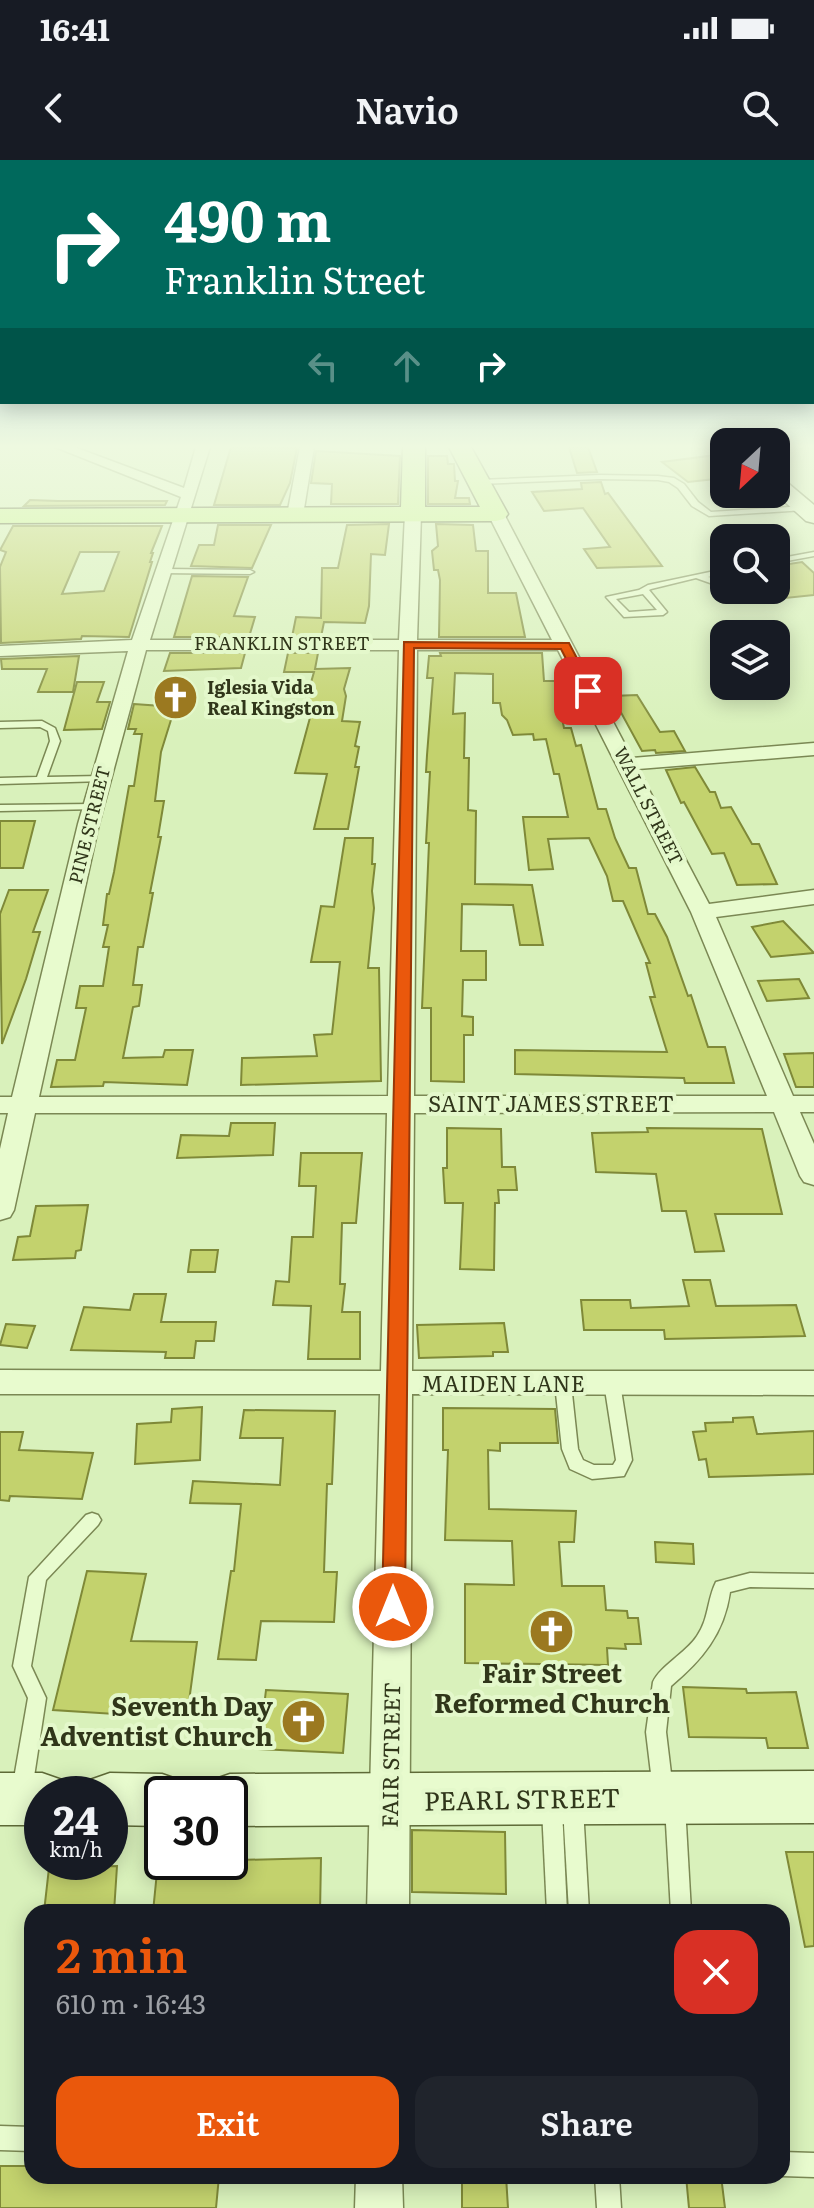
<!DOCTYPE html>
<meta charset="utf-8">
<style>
:root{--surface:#171b24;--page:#20242c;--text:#f1f3f6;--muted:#9ea1a6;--accent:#ea580c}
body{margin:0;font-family:Literata,serif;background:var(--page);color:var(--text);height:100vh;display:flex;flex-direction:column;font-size:30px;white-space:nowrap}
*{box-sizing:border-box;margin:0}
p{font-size:26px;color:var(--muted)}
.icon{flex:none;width:44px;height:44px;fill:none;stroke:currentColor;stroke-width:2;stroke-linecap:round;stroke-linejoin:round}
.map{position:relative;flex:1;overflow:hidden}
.details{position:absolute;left:24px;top:1744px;width:766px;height:280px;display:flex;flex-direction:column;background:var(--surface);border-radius:24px;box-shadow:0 4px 20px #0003}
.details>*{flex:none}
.banner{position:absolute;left:0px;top:0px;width:814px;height:244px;box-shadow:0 4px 20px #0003;background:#00695c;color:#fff;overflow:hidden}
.needle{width:52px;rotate:206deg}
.controls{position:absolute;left:710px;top:268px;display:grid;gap:16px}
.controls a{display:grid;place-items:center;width:80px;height:80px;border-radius:16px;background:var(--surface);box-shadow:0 4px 20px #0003;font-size:40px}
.speed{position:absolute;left:24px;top:1616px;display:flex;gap:16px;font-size:40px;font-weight:700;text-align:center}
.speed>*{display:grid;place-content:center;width:104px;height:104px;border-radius:50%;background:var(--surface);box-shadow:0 4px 20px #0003;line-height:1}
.speed small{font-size:20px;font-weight:400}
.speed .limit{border:4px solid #111;border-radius:12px;background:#fff;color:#111}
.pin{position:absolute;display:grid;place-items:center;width:68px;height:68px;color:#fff;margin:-34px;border-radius:16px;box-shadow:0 4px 12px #0006}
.me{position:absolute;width:88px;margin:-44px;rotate:0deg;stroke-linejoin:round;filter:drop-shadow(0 0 6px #0008)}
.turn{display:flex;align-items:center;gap:28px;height:168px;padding:0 32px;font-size:36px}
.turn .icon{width:104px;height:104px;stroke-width:2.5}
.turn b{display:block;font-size:56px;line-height:68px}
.lanes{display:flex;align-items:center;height:76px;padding:0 32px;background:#0003;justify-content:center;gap:40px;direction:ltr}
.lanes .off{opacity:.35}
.round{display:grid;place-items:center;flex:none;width:84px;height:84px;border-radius:24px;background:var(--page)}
.summary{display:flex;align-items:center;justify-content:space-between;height:136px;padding:0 32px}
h1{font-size:48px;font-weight:600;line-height:60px;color:var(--accent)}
.button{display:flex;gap:16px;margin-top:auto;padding:16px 32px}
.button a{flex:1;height:92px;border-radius:24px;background:var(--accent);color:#fff;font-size:32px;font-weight:600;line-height:92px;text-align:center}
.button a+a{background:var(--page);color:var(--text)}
.status{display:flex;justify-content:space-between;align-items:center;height:56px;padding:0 40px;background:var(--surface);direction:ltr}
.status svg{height:22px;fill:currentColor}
header{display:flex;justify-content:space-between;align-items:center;height:104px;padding:0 32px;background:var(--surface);font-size:36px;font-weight:600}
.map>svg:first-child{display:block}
</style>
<div class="status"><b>16:41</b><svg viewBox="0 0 49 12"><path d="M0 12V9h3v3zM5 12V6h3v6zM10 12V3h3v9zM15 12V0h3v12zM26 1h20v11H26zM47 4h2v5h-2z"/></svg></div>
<header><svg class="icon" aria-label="back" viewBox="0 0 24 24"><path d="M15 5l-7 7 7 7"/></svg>Navio<svg class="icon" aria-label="search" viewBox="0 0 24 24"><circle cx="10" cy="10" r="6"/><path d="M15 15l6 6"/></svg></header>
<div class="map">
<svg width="814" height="2048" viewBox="0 0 814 2048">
<rect width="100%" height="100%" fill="#d9f1bb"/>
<g fill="#c3d26d" stroke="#7f8938" stroke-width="2" fill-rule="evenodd">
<path d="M231,287L297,288L290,323L280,345H214Z"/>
<path d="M569,287H588L597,312L577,313Z"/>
<path d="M316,291L400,296L398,344H331L332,324L311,323Z"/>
<path d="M724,294V318L688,322L662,302Z"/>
<path d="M428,296H447L448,304H454L455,321H458L455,338H469L470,344H428Z"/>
<path d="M601,322L605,334L608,333L662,406L597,408L584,389L610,387L583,348L544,351L532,332L582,329L581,323Z"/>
<path d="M30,340L58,341H167L165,345L24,346Z"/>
<path d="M389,364L385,395L371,394L369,446L365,463L324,462L321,477H292L296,457L321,458L322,408H338L347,365Z"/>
<path d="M436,364L473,365L476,391H488V433H516L525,477H439L440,420L438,410H434L432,391L438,386Z"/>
<path d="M218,365H271L252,408L191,406L199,385H214Z"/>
<path d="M13,366H162L151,393H153L150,402H152L129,477L82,476L81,479L1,483L0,407L6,392L0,390ZM80,392H119L104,431L62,434Z"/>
<path d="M802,402L814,413V435L776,439V406Z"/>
<path d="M192,416L248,417L234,456L255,457L249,477H174Z"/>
<path d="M170,493H245L241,508L164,511Z"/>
<path d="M288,493H318L315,509L350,508L344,529L346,536L342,561L360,562L355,586L359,587L355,607H359L348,669H314L327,614L295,613L311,554H302L314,512H284Z"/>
<path d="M440,493H542L544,521H556L558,553H561L564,568H571L576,586L581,585L598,649H606L615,678L629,708H636L648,754H655L667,777L688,836L691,835L708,887H725L734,923H685L684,918L515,914V890L667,892L650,837H655L646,803H650L623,741H613L607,716L589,678L548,679L553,709L529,710L523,657H568L559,614H554L546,579L534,580L533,574L513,575L507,560L502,555L500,543H493V514L455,513L453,554L465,553L464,598H469L468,650L476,651L475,724L532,725L543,785H520L513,745L462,744L461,791H486V820H463L462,856L473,857V875H464V922L431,921V848H422L429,683H426L430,612H426L427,595L433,518H427L429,496H441Z"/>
<path d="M79,496L73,532H38L47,509H2L1,499Z"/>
<path d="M77,522H104L97,542H110L102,569L64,570Z"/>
<path d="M637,535L660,572L674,571L685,591L656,593L655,590L642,591L612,536Z"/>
<path d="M134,544L175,547L161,592L155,641H164L158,677H161L150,733H153L143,787H138L133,825H142L139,846L133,847L123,898L163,897L165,890H193L187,925L104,922L103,926L51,927L57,900H75L86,848H76L80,826H103L109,787H103L108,765H103L107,734H109L114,712L129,626H134L142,574H134L136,569H128Z"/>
<path d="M695,607L710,632H715L721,648L731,647L752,684H759L777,724L737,725L724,693L712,694L684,642L681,643L666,610Z"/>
<path d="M0,661H35L23,708H0Z"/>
<path d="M345,678H373L372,704H375L372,731L374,748L368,808H379L381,921L241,925L242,898L317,896L314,875L332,874L340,802H311L321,746L334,747Z"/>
<path d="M9,730H48L33,772H40L26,819L2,884L0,754Z"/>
<path d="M783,761L814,793L771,797L752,767Z"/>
<path d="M799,819L809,838L767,841L758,821Z"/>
<path d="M814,893V927H796L784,894Z"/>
<path d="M231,963H275L273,995L177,998L181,975L229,976Z"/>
<path d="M447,968L501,969L502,1007H515L517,1030H498L499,1043H495L494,1110L460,1109L463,1043H445L443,1008H447Z"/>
<path d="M647,968L762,969L782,1054H715L724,1091L695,1092L686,1051H662L656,1014L596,1012L592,973L648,972Z"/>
<path d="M301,993H362L356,1063H342L340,1124H345L342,1152H360V1199H308L311,1146L273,1145L276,1121L289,1122L292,1077H313L316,1026H299Z"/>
<path d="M88,1045L81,1090L76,1091L75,1098L13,1100L18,1077L30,1076L36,1046Z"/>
<path d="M191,1090H218L215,1112H188Z"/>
<path d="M683,1120H710L716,1146L796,1145L805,1176L665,1179L664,1170H584L581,1140H630L631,1148L689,1146Z"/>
<path d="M134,1134H166L161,1162H216L214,1181H196L194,1198H165L166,1192L71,1190L84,1147L130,1150Z"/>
<path d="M504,1163L508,1192H493V1196L419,1198L417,1165Z"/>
<path d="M6,1164L35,1166L27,1188L0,1185Z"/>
<path d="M202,1247L200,1300L135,1304L137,1264L171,1262L172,1249Z"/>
<path d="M443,1248L555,1249L558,1283H500V1291L488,1290L489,1349L576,1351L574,1382H559L562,1426H604L606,1450L627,1451L628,1458H638L641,1484H625L626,1489L607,1488L608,1505L465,1503V1424L514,1425L512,1381L445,1380L448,1290H443Z"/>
<path d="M244,1250L335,1251L332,1324H327L324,1412H337L334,1462L261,1461L256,1500L218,1499L231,1411H234L241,1344L190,1343L193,1321L280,1325L283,1278H240Z"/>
<path d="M753,1257L757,1274L814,1271V1314L709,1317L706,1299L699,1300L693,1272L706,1271L705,1263L733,1262V1258Z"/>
<path d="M0,1272H23L19,1290L93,1293L82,1339L10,1336L9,1341L0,1340Z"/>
<path d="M655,1382L693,1384L694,1404L656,1402Z"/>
<path d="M87,1411L146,1414L131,1481L197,1482L188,1549L117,1547L115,1554L53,1550Z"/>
<path d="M683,1527L746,1529L747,1533L796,1532L808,1588H768L766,1578L689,1577Z"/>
<path d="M266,1530L348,1534L343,1593L259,1589Z"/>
<path d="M412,1670L505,1672L506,1734L412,1732Z"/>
<path d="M786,1692H814V1786L805,1787Z"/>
<path d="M321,1698L320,1752H153L158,1702Z"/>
<path d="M117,1706L114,1752H44L49,1708Z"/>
<path d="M0,2006H32V2016H219L216,2048H0Z"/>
<path d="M462,2016H506L508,2048H462Z"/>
<path d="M686,2016H721L725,2048H689Z"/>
</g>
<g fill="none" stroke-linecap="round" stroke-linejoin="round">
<defs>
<g id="lane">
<path d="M600,315L658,316L674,318L684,324L698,342L711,352L805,346L809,348L805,350L709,356L692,346L678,328L669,322L658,320L600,319L479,324L475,322L479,320Z"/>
<path d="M814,392V396L776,403V399Z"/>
<path d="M165,409L250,410L254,412L250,414L162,413L161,411Z"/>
<path d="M724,409V413L708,417L724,420V424H713L696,418L651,429L649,430L667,452L663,455L624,457L606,437L639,430L648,425ZM643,434L657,450L629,452L616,439Z"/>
<path d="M42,561L55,568L60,581L47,617L101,616L105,617V621L0,624V618L37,617L50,581L48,571L40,567L0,568V562Z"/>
<path d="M94,644L99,647L98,649L0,651V645Z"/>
<path d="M612,1217L618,1219L620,1223L632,1300L624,1316L592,1319L570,1309L562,1289L555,1224L557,1220H569L571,1224L578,1289L583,1300L594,1305H613L616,1300L604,1223L606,1219Z"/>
<path d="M92,1353L98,1355L101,1360L98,1365L46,1420L31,1506L46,1538L32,1630L29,1636L22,1639L15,1636L12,1630L28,1538L13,1506L29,1417L86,1355Z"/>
<path d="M750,1413L814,1414V1428L750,1427L730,1432C724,1474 702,1500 671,1526L666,1572L673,1630L670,1636L663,1639L656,1636L653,1630L646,1572L653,1522C660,1506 686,1493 697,1476C709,1459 707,1440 716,1422Z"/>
<path d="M675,1637L682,1639L685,1646L691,1752H671L665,1646L668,1639Z"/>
<path d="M573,1639L580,1641L583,1648L589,1752H569L563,1648L566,1641Z"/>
<path d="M552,1640L559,1642L562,1649L567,1752H547L542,1649L545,1642Z"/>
<path d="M0,1966L32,1967V1991L0,1990Z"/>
<path d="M782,1992L814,1993V2017L782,2016Z"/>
<path d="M595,2016H619L621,2048H597Z"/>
</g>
<g id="street">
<path d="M55,287H74L184,328L196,287H210L150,480H399L405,354L413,349L421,354L417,480H552L488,354L496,349L504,354L632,598L814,583V595L638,609L709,744L814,730V744L716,757L793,936H814V952H800L814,984V1025L804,1022L800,1016L774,952L414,953L412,1211H814V1235L412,1234L409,1752H367L380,1234H0V1210L381,1211L387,953H35L14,1050L10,1057L0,1060V989L8,953H0V937H12L78,664L128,491L0,496V486L132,480L181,337ZM146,490H399L388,936L39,937L99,664ZM417,490H558L691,752L767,936H414Z"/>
<path d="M300,287H314L303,355L295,360L287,355Z"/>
<path d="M356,2016H402L403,2048H355Z"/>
</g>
<g id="secondary">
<path d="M776,317L783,319L814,345V363L806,361L776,334Z"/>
<path d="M814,1611V1663L230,1666V1634H204L210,1621L230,1614Z"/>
<path d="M0,1613H42L62,1620L68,1634H42V1665H0Z"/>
<path d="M110,1613L162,1614L182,1621L188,1634H162V1666L110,1665V1634H84L90,1620Z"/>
</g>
<path id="primary" d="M403,287H425V347H480L449,287H471L508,354L504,359L496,361L0,363V349L401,347Z"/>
</defs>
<use href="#lane" stroke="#7b8854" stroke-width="3"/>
<use href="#street" stroke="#7b8854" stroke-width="3"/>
<use href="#secondary" stroke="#5e6a37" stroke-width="3"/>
<use href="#primary" stroke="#4d5529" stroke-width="3"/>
<use href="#lane" fill="#e8fbce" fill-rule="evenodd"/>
<use href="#street" fill="#e8fbce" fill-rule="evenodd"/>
<use href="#secondary" fill="#e8fbce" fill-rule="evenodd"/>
<use href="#primary" fill="#ccf88e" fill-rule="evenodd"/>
</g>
<linearGradient id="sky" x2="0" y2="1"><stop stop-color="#8bb3d8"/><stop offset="0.5" stop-color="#eef9e0"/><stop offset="1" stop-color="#eef9e0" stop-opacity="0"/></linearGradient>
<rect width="814" height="573" fill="url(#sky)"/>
<path fill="#ea580c" stroke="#983908" stroke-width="2" d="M404,482L569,483L594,531L584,534L561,489L414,488L405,1447L402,1454L393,1457L385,1454L382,1447Z"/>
<defs>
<symbol id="church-disc" viewBox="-11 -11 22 22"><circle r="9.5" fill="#9b7920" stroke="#e4f8cb"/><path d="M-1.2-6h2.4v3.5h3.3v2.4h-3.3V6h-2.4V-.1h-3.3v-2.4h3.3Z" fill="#fff"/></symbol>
</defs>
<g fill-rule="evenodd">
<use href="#church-disc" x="150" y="512" width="51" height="51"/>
<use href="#church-disc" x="526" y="1446" width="51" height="51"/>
<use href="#church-disc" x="278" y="1536" width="51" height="51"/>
</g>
<g text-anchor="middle" stroke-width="8" stroke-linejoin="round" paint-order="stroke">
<g font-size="18" fill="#30361a" stroke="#e4f8cb">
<text x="282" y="490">FRANKLIN STREET</text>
<text transform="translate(648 646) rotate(63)" y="6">WALL STREET</text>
<text transform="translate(90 665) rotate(-76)" y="6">PINE STREET</text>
</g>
<g font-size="18" font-weight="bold" fill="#30361a" stroke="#e4f8cb" text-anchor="start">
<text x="207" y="534">Iglesia Vida<tspan x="207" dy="21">Real Kingston</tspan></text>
</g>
<g font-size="22" fill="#30361a" stroke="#e4f8cb">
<text x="551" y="952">SAINT JAMES STREET</text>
<text x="503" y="1232">MAIDEN LANE</text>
<text transform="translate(391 1595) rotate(-89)" y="8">FAIR STREET</text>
</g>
<g font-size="26" font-weight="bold" fill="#30361a" stroke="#e4f8cb">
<text x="552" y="1523">Fair Street<tspan x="552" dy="30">Reformed Church</tspan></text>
<text x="273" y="1556" text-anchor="end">Seventh Day<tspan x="273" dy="30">Adventist Church</tspan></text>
</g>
<g font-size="26" fill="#30361a" stroke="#e4f8cb">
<text transform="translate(522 1640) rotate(-1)" y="9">PEARL STREET</text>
</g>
</g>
</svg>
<div class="controls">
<a><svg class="needle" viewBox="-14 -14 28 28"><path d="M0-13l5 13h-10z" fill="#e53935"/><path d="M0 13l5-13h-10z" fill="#9ea1a6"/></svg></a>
<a><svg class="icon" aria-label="search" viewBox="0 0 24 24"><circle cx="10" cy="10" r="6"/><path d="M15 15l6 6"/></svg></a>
<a><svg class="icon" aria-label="layers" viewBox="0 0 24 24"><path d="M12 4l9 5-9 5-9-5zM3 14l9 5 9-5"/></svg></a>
</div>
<div class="speed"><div>24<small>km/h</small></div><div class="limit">30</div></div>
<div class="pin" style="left:588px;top:531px;background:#d93025"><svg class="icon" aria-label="arrive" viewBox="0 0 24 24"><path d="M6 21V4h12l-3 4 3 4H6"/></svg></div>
<svg class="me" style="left:393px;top:1447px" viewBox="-20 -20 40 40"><circle r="17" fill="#ea580c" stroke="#fff" stroke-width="3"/><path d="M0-11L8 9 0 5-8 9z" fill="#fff"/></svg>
<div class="banner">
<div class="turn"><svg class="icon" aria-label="right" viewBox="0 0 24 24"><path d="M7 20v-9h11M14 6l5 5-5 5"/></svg><div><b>490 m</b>Franklin Street</div></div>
<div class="lanes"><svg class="icon off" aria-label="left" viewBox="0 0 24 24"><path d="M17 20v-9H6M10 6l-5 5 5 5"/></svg><svg class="icon off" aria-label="ahead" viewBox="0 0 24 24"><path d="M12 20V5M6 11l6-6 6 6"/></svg><svg class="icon" aria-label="right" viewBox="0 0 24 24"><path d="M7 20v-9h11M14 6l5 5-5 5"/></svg></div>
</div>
<section class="details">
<div class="summary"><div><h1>2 min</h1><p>610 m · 16:43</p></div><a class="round" style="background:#d93025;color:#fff"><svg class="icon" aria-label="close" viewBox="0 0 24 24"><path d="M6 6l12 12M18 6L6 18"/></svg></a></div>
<div class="button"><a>Exit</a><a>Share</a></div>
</section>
</div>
